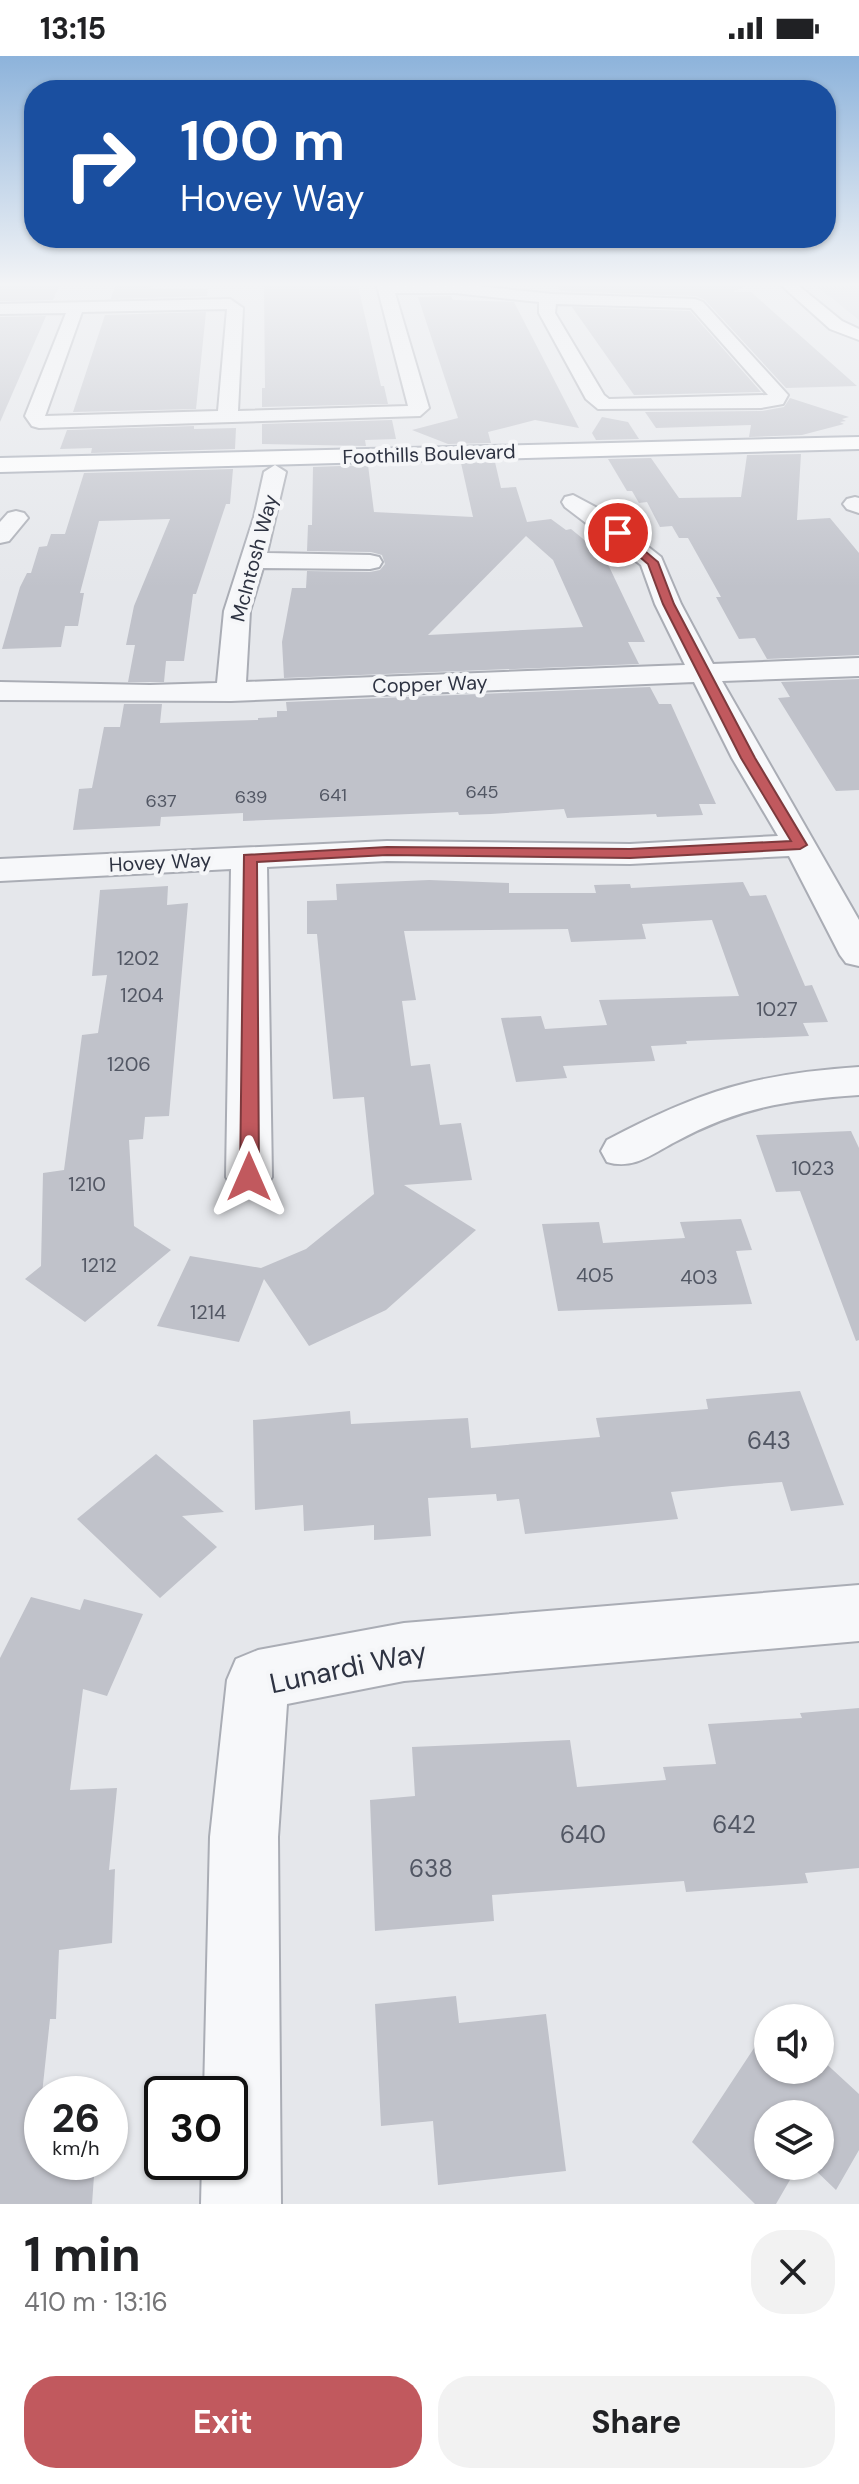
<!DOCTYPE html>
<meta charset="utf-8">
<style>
:root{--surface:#fff;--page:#f2f2f2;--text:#202124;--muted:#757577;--accent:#c1595e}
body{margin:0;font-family:"DM Sans",sans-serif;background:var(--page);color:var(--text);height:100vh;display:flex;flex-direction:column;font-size:30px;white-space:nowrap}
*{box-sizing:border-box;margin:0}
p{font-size:26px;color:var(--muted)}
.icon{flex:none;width:44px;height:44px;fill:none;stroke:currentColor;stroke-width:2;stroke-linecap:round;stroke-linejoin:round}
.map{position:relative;height:2148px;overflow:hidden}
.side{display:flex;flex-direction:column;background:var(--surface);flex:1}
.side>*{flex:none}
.banner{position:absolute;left:24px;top:24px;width:812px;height:168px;border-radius:32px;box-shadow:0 2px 6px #0004;background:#1a4fa0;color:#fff;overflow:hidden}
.controls{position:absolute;left:754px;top:1948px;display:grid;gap:16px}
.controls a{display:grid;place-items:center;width:80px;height:80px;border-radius:50%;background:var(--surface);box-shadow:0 2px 6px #0004;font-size:40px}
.speed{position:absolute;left:24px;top:2020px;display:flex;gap:16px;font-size:40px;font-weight:700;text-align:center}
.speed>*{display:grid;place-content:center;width:104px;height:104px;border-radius:50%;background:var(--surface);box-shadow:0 2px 6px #0004;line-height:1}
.speed small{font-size:20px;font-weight:400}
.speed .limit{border:4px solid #111;border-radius:12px;background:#fff;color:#111}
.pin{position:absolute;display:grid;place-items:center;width:68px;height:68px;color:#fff;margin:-34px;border:4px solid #fff;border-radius:50%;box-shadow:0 2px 8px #0007}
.me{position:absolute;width:88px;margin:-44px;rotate:0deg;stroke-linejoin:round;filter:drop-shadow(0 0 6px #0008)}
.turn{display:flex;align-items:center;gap:28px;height:168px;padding:0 24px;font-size:36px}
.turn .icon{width:104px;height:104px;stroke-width:2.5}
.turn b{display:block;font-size:56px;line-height:68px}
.round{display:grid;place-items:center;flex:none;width:84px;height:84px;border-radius:32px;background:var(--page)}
.overview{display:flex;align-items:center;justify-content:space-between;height:136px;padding:0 24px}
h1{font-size:48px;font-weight:700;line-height:60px}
.button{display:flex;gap:16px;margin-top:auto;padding:16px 24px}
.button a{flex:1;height:92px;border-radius:32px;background:var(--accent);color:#fff;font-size:32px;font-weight:700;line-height:92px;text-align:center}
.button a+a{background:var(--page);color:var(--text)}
.status{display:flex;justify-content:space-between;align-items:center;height:56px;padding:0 40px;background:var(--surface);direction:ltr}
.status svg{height:22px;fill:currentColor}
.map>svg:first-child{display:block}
</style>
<div class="status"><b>13:15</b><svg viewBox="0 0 49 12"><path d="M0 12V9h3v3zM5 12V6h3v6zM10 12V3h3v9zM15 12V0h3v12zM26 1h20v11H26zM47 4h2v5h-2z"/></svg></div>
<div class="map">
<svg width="859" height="2148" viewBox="0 0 859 2148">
<rect width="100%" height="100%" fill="#e5e7eb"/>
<path fill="#d3d6dd" d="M859,230V264L818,231Z"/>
<g fill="#c0c2ca" fill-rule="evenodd">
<path d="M0,230H59L53,244L0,245Z"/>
<path d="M115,230H152L151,233H208L207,240L111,243Z"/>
<path d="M264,230H358L381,330H384L388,348L262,351V332H265Z"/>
<path d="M557,230H745L732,236H751L857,330L786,332L705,244L696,240L561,235Z"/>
<path d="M451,240L453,244L514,246L579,372L535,364L488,376L491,387L448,388L412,374L458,362L418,241Z"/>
<path d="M572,251L690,255L761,336L634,339Z"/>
<path d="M206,256L196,353L73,356L105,259Z"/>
<path d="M46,260L0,366V261Z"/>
<path d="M790,342L849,361L842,363L846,365L840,366L844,368L802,379L749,381L751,369L656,372L645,356L762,355L784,351Z"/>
<path d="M602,361L628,366L639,383L596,384L592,377Z"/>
<path d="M392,364L396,383L365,384L366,390L262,388V368Z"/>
<path d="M194,370V373L236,372L235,393L91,397L92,392L60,393L67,374Z"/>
<path d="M801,398L797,464L830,462L859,497V599L767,603L755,582L739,583L716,541H721L688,482H679L672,470L660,471L647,446L639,447L632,435H627L608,403L651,402L679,442L741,441L747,399Z"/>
<path d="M495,406L501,432L516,431L527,466L551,463L566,474L571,473L604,500L645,586H628L639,608L284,622L282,586L292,532H306L307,515L370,516L380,514L385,508L382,499L371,496L307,495L308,469H312L313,411L368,409L374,456L473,461L461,407ZM526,480L553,504L583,571L428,579Z"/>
<path d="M233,413L230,448H226L196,538H193L184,605H166L164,626H128L135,589H126L134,550L170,463L99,465L80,537H84L78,570H65L61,591L2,593L20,531L27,517H31L39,491L47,490L51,478H65L84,417Z"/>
<path d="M859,623V734L836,735L778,642L790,641L781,626Z"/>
<path d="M650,631L659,648H671L716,748H699L703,759L657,761L656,758L567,762L564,753L491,758L459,759L458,756L243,765V757L161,761L160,770L73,774L79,733L92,732L104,671H120L124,648H162L160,667L258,664V662L277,661V655H287L286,646Z"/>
<path d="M429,824L509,827V837H596L594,829L630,828L631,832L743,826L750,840L766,839L805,930L812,929L828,966L803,967L809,980L686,985L687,988L651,990L655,1005L563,1010L567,1022L516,1026L501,962L541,960L545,973L607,969L599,944L739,940L712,864L642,868L646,883L571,886L568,873L404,875L416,944L402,945L411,1010L430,1008L440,1069L461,1067L472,1124L404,1129L476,1174L386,1254L309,1290L264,1223L239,1286L157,1270L190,1200L261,1212L306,1193L374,1138L364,1041L333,1043L317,878H307V845L337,844L336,828Z"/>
<path d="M168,830L167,849L188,847L169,1060L145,1061L143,1083L129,1084L134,1170L171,1194L85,1266L25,1223L41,1210L43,1117L64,1114L82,979L98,977L107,919L92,920L100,834Z"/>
<path d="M851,1075L859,1092V1284L856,1285L800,1135L776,1136L756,1079Z"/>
<path d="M741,1163L752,1194L736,1195L752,1248L558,1255L542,1168L599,1166L603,1187L685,1182L680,1166Z"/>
<path d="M800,1335L844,1449L791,1455L782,1426L732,1430L671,1436L678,1463L525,1478L519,1443L497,1445L496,1438L428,1442L431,1480L374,1484V1469L304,1475L303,1449L255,1454L253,1364L350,1355L351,1368L468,1362L471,1392L600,1381L596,1362L708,1353L706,1343Z"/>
<path d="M156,1398L224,1456L182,1460L217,1491L160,1542L77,1463Z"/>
<path d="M31,1541L80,1554L84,1543L143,1558L107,1640L83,1633L70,1734L117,1732L109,1814L115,1813L112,1887L59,1894L56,1963H50L42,2038V2106H95L92,2148H0V1602Z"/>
<path d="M859,1652V1812L805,1817L808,1827L686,1836L684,1825L492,1839L494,1865L375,1875L370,1744L415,1740L412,1691L570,1684L577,1731L666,1724L663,1711L716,1708L708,1668L802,1662L800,1657Z"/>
<path d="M456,1940L459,1967L546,1958L566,2115L438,2129L433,2065L381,2070L375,1948Z"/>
<path d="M768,1971V2014H820V2002L859,2038V2094L836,2134L811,2110H820V2058H768V2110H798L776,2148H755L692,2086Z"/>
</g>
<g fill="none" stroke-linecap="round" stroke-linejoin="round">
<defs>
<g id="street">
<path d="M377,230H478L552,238L695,243L703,246L788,339L783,348L761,352L598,353L586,343L539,257V246L455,237H395L429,352L420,360L39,372L32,370L25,360L66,257L0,258V248L230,243L243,252L238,355L408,350ZM556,248L691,252L768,339L609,343L604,339L555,257ZM227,253L218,355L45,360L82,256Z"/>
<path d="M275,409L286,416L267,497L370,499L379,501L382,506L379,511L370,513L263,512L250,555L246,626L685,609L655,548L641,509L565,451L562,446L565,441L573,439L603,455L661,501L681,548L713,608L859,602V620L722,625L859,864V910L846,907L840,899L789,800L630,808L387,805L267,811L272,1121L265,1132L249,1137L233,1132L226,1121L231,813L0,825V803L387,785L630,788L778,780L732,702L694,626L231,645L0,644V626L150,629L217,627L224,555L254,461L264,416Z"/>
<path d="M855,441L859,442V457L847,453L843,448L847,443Z"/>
<path d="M16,455L24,457L28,462L9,485L0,487V466L8,457Z"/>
<path d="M859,1011V1039C787,1044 740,1051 675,1086C652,1098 634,1114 607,1106L601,1095L607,1084C700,1035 754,1018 859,1011Z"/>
<path d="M859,1529V1585L404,1625L287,1648L278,1781L281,2148H201L202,2106H230V2038H204L210,1781L227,1624L236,1603L258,1594L404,1567Z"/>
</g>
<path id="secondary" d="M782,230H799L842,265L859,273V284L830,273Z"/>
<path id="primary" d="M859,381V393L0,416V402Z"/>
</defs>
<use href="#street" stroke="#aaadb5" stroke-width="4"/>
<use href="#secondary" stroke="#aaadb5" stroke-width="4"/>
<use href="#primary" stroke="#a5aab5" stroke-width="4"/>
<use href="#street" fill="#f7f8fa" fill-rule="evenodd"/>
<use href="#secondary" fill="#fff" fill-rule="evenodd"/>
<use href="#primary" fill="#fff" fill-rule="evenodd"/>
</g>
<linearGradient id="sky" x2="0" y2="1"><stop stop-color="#8db3db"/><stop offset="0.43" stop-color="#f3f4f6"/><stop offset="1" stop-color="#f3f4f6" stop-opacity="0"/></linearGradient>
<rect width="859" height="531" fill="url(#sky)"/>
<path fill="#c1595e" stroke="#7d3a3d" stroke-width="2" d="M614,475H621L658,506L674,548L755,702L807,789L800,793L630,802L387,799L257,806L259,1121L256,1126H243L240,1121L244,799L387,791L630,793L791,785L741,702L663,548L648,508L614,479Z"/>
<g text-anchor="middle" stroke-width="8" stroke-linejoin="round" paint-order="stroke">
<g font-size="18" fill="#525764">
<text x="482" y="742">645</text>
<text x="333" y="745">641</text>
<text x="251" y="747">639</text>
<text x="161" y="751">637</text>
</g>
<g font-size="20" fill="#2e3342" stroke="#f5f6f8">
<text transform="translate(429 398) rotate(-2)" y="7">Foothills Boulevard</text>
<text transform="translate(254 502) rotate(-75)" y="7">McIntosh Way</text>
<text transform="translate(430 628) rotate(-2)" y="7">Copper Way</text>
<text transform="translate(160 806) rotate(-3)" y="7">Hovey Way</text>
</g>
<g font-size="20" fill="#525764">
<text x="138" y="909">1202</text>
<text x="142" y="946">1204</text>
<text x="777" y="960">1027</text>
<text x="129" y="1015">1206</text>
<text x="813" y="1119">1023</text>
<text x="87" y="1135">1210</text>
<text x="99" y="1216">1212</text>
<text x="595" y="1226">405</text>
<text x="699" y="1228">403</text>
<text x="208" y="1263">1214</text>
</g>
<g font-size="24" fill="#525764">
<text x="769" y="1393">643</text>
<text x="734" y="1777">642</text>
<text x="583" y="1787">640</text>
<text x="431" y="1821">638</text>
</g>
<g font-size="28" fill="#2e3342" stroke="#f5f6f8">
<text transform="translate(348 1611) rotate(-12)" y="10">Lunardi Way</text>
</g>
</g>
</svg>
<div class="controls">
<a><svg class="icon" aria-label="sound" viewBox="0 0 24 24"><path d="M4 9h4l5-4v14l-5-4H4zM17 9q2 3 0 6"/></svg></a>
<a><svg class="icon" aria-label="layers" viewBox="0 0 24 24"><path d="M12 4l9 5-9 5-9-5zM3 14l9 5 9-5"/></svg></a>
</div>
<div class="speed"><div>26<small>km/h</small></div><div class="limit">30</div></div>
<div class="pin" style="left:618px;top:477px;background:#d93025"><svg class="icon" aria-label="arrive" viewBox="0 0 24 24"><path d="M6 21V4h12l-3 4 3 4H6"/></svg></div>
<svg class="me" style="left:249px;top:1121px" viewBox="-20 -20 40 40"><path d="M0-17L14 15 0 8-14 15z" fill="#c1595e" stroke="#fff" stroke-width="4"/></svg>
<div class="banner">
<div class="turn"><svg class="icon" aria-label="right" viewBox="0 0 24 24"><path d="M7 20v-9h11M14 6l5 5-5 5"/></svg><div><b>100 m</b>Hovey Way</div></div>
</div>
</div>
<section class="side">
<div class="overview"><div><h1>1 min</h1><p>410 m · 13:16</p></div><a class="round"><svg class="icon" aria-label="close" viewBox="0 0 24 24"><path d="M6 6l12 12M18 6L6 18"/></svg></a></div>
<div class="button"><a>Exit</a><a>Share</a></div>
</section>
